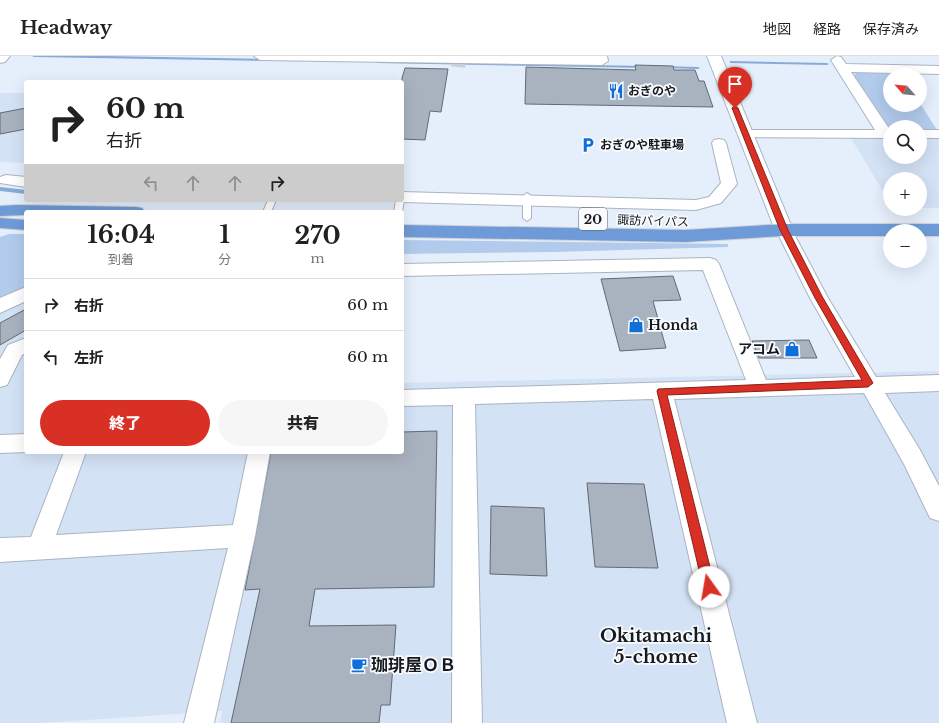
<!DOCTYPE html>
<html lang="ja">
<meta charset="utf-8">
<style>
:root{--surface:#fff;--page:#f6f6f6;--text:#222;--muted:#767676;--line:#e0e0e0;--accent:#d93025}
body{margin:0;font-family:"Libre Baskerville","Noto Sans JP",serif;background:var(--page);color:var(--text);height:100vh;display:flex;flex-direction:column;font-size:15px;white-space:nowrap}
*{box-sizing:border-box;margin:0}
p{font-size:13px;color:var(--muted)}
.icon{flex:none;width:22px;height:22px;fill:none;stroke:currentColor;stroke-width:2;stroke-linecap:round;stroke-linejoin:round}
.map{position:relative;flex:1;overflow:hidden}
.side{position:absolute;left:24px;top:154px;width:380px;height:244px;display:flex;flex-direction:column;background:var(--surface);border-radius:4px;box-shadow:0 4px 16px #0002}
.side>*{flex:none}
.hud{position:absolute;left:24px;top:24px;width:380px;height:122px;border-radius:4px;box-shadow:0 4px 16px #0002;background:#fff;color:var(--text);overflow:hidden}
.needle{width:26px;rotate:297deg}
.tools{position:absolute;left:883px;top:12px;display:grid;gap:8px}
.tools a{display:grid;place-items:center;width:44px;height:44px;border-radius:50%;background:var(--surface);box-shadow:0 4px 16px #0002;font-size:20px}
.pin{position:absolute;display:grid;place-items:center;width:34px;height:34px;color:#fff;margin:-41px -17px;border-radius:50% 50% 50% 0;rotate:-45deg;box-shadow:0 0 4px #0007}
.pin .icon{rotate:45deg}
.me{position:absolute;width:44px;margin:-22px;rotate:347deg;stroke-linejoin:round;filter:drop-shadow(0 0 3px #0008)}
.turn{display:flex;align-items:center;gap:14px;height:84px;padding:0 16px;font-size:18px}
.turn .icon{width:52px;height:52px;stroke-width:2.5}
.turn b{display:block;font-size:28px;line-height:34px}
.lanes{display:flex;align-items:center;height:38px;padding:0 16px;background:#0003;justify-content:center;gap:20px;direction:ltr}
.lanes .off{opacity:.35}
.eta{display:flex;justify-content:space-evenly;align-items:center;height:68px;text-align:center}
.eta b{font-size:24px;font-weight:800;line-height:28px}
.action{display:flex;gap:8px;margin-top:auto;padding:8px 16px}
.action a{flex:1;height:46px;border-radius:24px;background:var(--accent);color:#fff;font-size:16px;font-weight:800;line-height:46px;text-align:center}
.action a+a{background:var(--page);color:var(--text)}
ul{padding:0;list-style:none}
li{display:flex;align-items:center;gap:12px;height:52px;padding:0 16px;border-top:1px solid var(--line)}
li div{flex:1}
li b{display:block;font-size:15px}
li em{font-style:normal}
header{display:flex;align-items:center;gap:24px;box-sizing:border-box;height:56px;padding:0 20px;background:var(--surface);border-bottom:1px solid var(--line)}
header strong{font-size:19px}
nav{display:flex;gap:22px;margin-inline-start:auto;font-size:14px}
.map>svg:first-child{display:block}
</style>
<header>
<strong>Headway</strong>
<nav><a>地図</a><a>経路</a><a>保存済み</a></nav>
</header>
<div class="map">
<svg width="939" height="667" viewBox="0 0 939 667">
<rect width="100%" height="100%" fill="#e5effc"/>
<g fill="#d4e2f6">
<path d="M0,37H26V107L0,106Z"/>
<path d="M851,82H890V101H920V82H939V152H920V123H890V147Z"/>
<path d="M26,244V396H402V327L939,315V667H220L222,655L42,667H0V258Z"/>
</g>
<g fill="#b2cbec">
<path d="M858,16L901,17L902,19H890V49H920V47L937,74H920V71H889L854,19Z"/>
<path d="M9,178H26V231L0,244V181Z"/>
<path d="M402,184L728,188V191L554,196L402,198Z"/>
</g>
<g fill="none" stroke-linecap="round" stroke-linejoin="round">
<g fill="#87aad9" fill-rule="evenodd">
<path d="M32,0H107L268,3L270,4L268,5L34,1Z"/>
<path d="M377,5L644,10L646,11L644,12L378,7L376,6Z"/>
<path d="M730,5L827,7L829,8L827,9L731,7H730Z"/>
<path d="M662,10L698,11L700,12L698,13L664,12H662Z"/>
<path d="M0,131L26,134V138L0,135Z"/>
</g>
</g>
<g fill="#a9b2bf" stroke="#616a75">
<path d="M635,9L673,10L674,14H695L699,25H704L713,51L525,48L526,11L636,14Z"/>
<path d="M405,12L448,13L441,56L430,55L425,84L402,83V22Z"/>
<path d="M26,52V73L0,78V57Z"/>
<path d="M673,220L681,244L653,245L666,292L620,295L601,223Z"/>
<path d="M26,253V274L0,289V267Z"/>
<path d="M809,284L817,302H759L752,285Z"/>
<path d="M437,375L434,531L315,533L309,570L396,569L390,649H381L379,667H231L260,533L245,534L271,396H402V376Z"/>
<path d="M587,427L644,428L658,512L595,511Z"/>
<path d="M491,450L544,452L547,520L490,518Z"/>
</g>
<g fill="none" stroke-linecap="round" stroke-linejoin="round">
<path stroke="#c6cfdb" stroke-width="14" stroke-dasharray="14 7" stroke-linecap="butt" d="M458,11L459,3"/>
<defs>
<g id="lane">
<path d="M527,137L531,140V162L527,165L523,162V140Z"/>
<path d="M402,142L404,144L402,156H394L396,144H402Z"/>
<path d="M268,144H276L271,156H263Z"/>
</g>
<g id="street">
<path d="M254,0H607L608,5L602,9L260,4Z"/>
<path d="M837,0L841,1L846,8L939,10V18L851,16L890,74V82L740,81L738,78L740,75L745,74H875L831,4Z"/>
<rect x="920" y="74" width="19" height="8"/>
<path d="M719,83L724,84L726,87L737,128L721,147L696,154L402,146L396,144H402V136L696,144L709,141L721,127L712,87L714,84Z"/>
<path d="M6,119L26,121V131L0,127V121Z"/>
<path d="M784,169L790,170L792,174L828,242L876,321L939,319V335L885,337L920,394L939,430V465L930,462L904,408L864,337L674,343L757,667H727L653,343L475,348L482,667H452L453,349L402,350V334L746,324L703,214L402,220V208L710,202L716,204L719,208L766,324L855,321L810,242L776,174L778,170Z"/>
<path d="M26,231V245L0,257V242Z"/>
<path d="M26,282V297L22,299L7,329L0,331V303L8,289Z"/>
<path d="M26,378L27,396L0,397V379Z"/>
<path d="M64,396H86L56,479L233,469L248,396H270L255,480L214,667H184L228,492L0,506V482L31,481Z"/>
</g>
<g id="secondary">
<path d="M0,0H10L5,6L0,7Z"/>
<path d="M707,0H721L793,174L790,178L784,180L778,178L775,174Z"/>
</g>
<g id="highway">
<path d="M16,149L136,151L142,152L145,156H26V159L0,160V150Z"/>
<path d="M0,162L26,164V174L0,172Z"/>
<path d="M784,168H939V180H920V175H890V180H784L685,186L402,181V169L685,174Z"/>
</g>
</defs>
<use href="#lane" stroke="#aab4c0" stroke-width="2"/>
<use href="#street" stroke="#aab4c0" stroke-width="2"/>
<use href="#secondary" stroke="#aab4c0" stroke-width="2"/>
<use href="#highway" stroke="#d0d1d2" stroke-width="2"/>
<use href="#lane" fill="#fff" fill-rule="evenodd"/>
<use href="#street" fill="#fff" fill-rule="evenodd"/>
<use href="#secondary" fill="#fff" fill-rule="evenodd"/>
<use href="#highway" fill="#6e9bd7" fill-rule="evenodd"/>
</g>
<path fill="#d93025" stroke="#8d1f18" d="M735,50L738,52L788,174L823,242L873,327L868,331L667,339L715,531L713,535L709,537L705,535L703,531L657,335L658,333L862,324L815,242L780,174L732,52Z"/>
<defs>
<symbol id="restaurant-bare" viewBox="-9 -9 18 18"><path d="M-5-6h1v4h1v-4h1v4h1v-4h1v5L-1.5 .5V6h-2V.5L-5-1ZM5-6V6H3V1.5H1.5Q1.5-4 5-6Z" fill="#0f6fd8" stroke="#f9fbfe" stroke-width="2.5" paint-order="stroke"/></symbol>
<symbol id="parking-bare" viewBox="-9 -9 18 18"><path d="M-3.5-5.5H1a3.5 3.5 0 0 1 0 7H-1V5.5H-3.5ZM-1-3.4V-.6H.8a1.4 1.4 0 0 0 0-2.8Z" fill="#0f6fd8" stroke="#f9fbfe" stroke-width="2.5" paint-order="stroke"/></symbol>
<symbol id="shop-bare" viewBox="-9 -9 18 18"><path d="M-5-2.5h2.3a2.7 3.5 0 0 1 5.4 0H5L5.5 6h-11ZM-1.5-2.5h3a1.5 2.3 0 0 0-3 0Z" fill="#0f6fd8" stroke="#f9fbfe" stroke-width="2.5" paint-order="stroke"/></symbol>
<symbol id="cafe-bare" viewBox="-9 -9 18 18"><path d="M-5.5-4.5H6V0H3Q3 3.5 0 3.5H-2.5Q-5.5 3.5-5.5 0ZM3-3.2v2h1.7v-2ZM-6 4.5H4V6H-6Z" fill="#0f6fd8" stroke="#f9fbfe" stroke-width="2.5" paint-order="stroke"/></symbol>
</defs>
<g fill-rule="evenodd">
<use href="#restaurant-bare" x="605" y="24" width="22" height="22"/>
<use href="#parking-bare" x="577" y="78" width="22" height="22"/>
<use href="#shop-bare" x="625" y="258" width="22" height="22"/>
<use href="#shop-bare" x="781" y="282" width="22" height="22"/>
<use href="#cafe-bare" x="348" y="598" width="22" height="22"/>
</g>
<g text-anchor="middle" stroke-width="3.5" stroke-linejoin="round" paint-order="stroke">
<g font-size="12" font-weight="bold" fill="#161a1e" stroke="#f9fbfe" text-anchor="start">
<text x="628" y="39">おぎのや</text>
<text x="600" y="93">おぎのや駐車場</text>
</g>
<g font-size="12" fill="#161a1e" stroke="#f9fbfe">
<text transform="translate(653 165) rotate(2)" y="4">諏訪バイパス</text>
</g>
<rect fill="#f9fbfe" stroke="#5a5e61" stroke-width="1" x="579" y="152" width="28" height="22" rx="3"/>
<g font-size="13" font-weight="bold" fill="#161a1e">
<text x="593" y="168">20</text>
</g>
<g font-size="14" font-weight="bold" fill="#161a1e" stroke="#f9fbfe" text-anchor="start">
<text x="648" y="274">Honda</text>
<text x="780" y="298" text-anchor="end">アコム</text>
</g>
<g font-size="17" font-weight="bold" fill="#161a1e" stroke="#f9fbfe" text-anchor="start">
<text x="371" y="615">珈琲屋ＯＢ</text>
</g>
<g font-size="18" font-weight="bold" fill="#161a1e" stroke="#f9fbfe">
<text x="656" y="586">Okitamachi<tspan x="656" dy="21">5-chome</tspan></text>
</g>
</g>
</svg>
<div class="tools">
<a><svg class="needle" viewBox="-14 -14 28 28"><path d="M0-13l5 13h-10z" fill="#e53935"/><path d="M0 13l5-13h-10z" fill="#767676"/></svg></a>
<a><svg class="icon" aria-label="search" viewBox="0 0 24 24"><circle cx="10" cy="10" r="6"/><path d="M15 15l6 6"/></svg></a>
<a>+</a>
<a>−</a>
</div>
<div class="pin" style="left:735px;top:52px;background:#d93025"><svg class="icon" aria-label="arrive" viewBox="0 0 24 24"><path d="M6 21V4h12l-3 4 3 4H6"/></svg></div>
<svg class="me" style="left:709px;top:531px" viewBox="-20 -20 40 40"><circle r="19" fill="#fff"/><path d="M0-13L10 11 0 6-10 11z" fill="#d93025"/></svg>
<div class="hud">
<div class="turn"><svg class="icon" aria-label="right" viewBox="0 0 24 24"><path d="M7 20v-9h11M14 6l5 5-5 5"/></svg><div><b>60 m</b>右折</div></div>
<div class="lanes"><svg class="icon off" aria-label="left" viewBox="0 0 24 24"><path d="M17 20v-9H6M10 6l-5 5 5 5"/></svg><svg class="icon off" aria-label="ahead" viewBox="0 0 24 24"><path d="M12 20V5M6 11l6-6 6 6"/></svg><svg class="icon off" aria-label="ahead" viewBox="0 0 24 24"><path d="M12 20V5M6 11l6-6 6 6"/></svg><svg class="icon" aria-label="right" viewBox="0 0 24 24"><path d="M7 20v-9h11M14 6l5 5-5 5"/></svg></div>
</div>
<section class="side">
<div class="eta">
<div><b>16:04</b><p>到着</p></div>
<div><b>1</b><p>分</p></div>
<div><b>270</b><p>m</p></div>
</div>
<ul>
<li><svg class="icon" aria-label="right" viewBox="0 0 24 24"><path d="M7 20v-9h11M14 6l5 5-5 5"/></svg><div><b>右折</b></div><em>60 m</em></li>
<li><svg class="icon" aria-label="left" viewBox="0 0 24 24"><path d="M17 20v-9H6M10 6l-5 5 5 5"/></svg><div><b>左折</b></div><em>60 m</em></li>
</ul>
<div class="action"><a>終了</a><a>共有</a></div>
</section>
</div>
